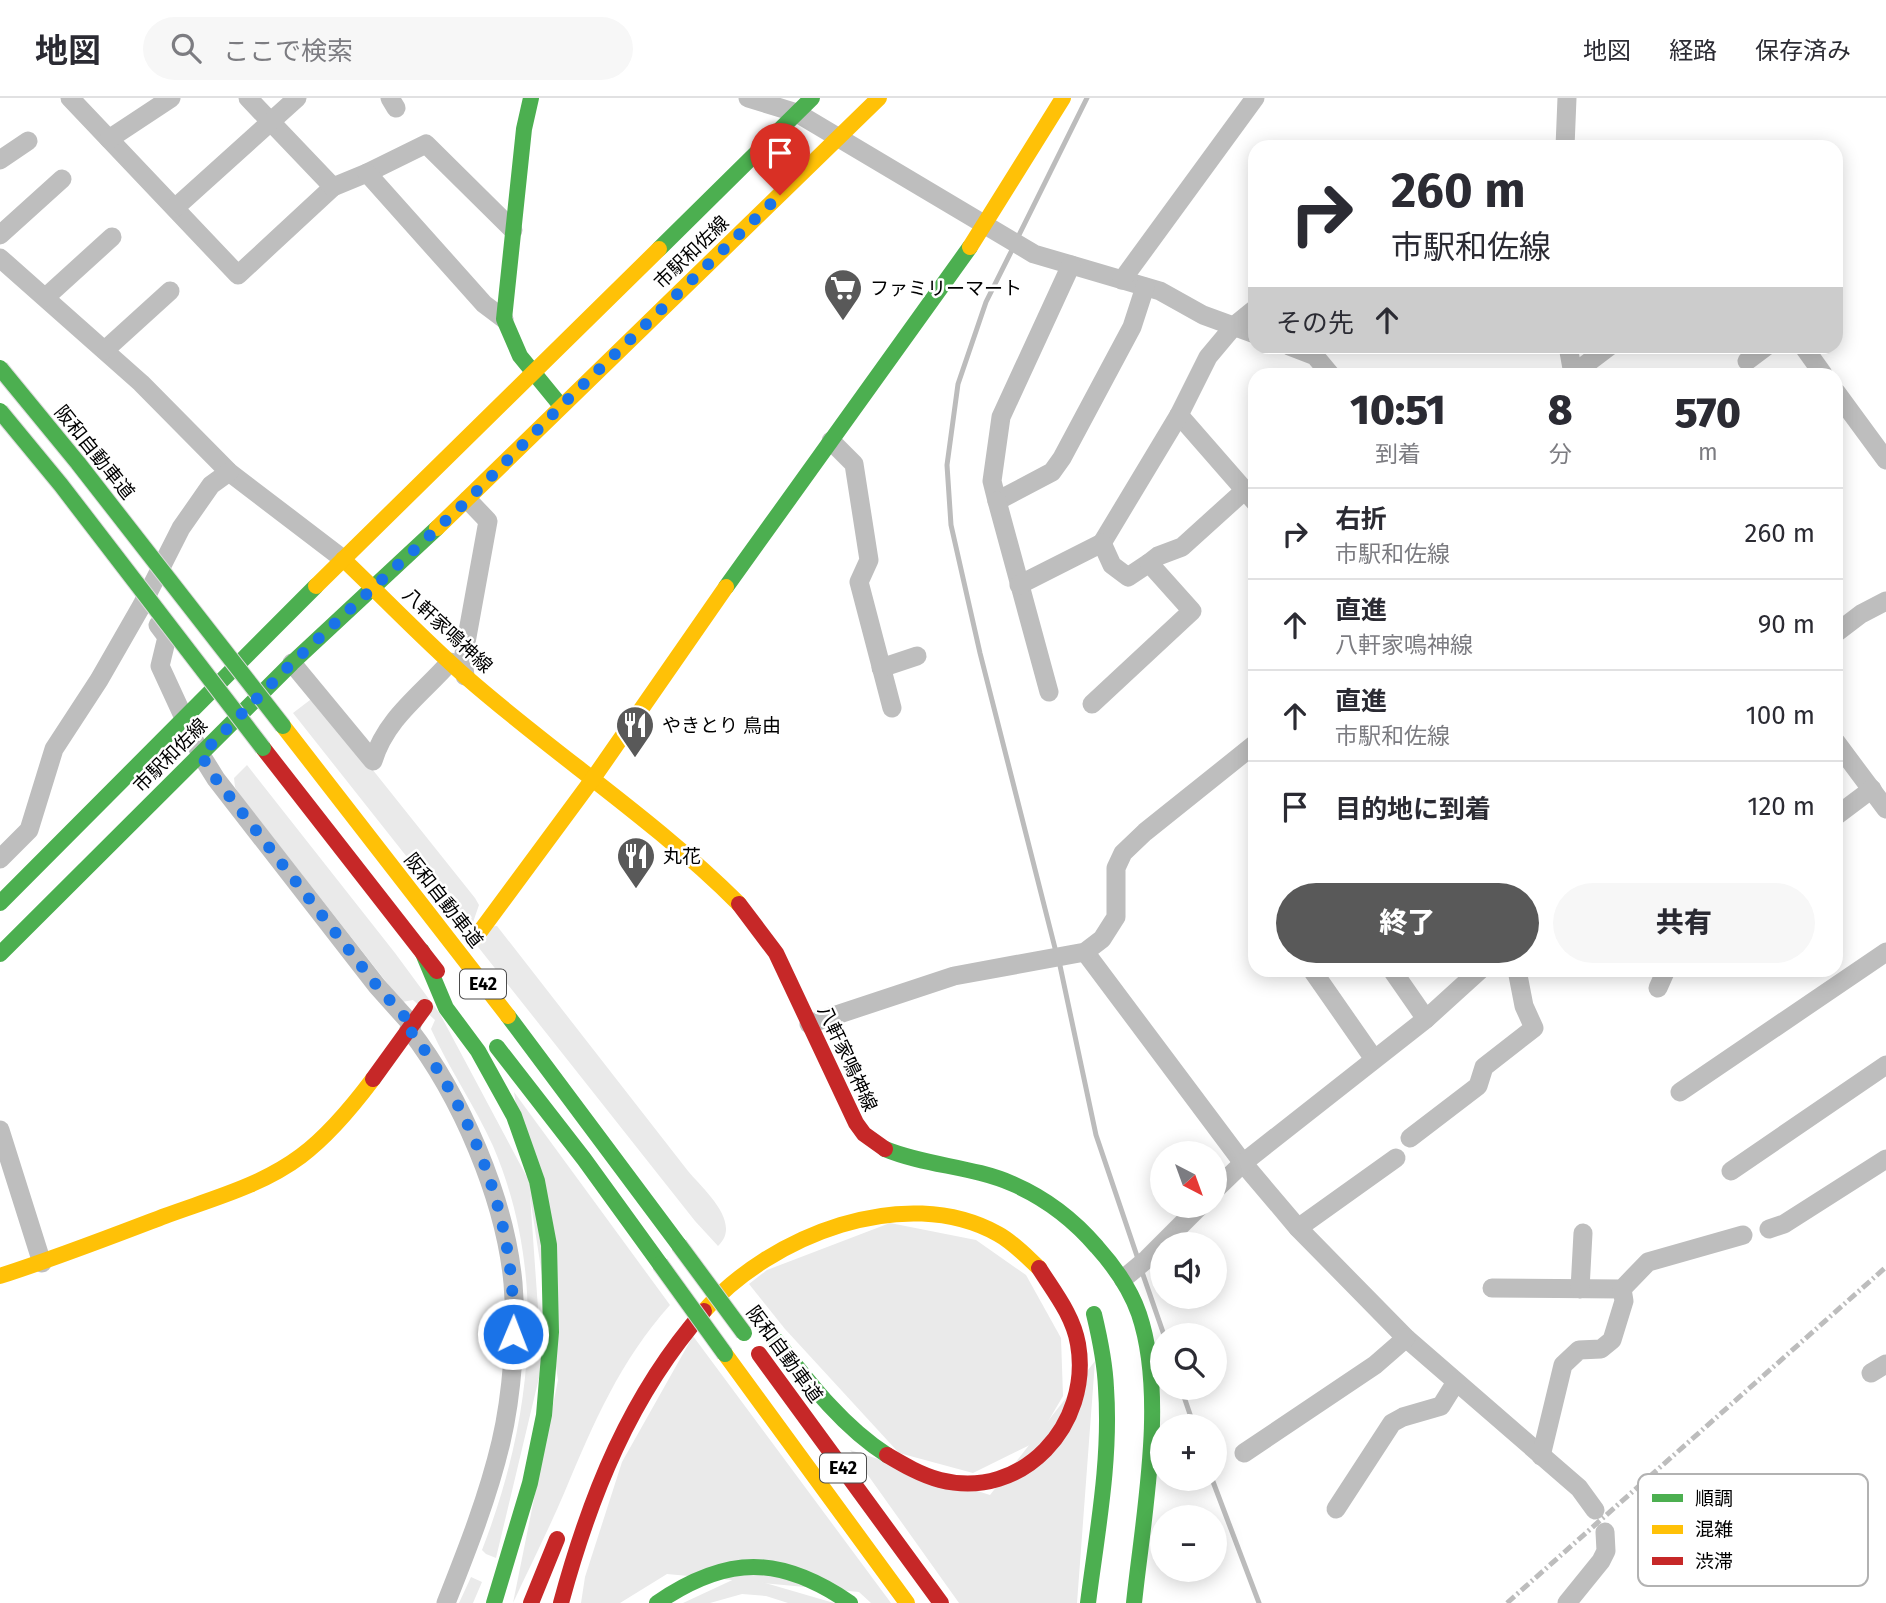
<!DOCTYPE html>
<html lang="ja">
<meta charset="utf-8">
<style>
:root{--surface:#fff;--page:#f7f7f7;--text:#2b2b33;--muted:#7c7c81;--line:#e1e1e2;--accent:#595959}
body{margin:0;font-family:"Fira Sans","Noto Sans JP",sans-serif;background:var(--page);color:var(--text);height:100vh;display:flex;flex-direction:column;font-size:26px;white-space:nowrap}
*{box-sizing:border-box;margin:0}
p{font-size:23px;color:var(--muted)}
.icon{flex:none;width:38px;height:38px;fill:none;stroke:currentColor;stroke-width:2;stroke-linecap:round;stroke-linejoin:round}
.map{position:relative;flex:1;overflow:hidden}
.side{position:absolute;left:1248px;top:270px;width:595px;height:609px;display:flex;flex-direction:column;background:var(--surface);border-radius:21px;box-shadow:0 4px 18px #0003}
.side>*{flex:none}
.top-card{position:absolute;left:1248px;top:42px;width:595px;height:214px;border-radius:21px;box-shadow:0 4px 18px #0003;background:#fff;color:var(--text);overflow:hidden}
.needle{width:46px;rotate:139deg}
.buttons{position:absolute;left:1150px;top:1043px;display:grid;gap:14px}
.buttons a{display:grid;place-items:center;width:77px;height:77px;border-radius:50%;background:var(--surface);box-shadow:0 4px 18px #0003;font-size:35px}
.pin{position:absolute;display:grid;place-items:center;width:60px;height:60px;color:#fff;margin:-72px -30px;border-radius:50% 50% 50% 0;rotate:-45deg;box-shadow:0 0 7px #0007}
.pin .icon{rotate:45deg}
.me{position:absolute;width:77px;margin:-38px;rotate:1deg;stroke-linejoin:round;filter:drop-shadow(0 0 5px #0008)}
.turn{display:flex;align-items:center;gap:24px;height:147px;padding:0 28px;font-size:32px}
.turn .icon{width:91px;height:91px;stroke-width:2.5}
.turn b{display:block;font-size:49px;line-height:60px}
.then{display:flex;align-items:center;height:66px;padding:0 28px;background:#0003;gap:14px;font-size:26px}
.eta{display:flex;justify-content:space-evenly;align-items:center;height:119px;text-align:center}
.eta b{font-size:42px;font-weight:800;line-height:49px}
.primary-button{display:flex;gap:14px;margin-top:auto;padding:14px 28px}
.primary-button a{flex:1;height:80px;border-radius:42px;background:var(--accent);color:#fff;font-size:28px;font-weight:800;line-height:80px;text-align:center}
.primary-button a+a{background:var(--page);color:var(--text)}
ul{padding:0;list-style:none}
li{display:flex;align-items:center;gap:21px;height:91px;padding:0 28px;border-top:2px solid var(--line)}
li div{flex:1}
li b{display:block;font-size:26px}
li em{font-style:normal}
header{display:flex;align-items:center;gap:42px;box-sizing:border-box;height:98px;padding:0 35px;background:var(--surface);border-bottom:2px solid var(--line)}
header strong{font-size:33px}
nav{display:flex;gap:38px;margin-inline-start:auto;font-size:24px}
.search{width:490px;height:63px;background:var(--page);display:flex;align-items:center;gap:18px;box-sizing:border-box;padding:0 24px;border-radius:38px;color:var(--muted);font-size:26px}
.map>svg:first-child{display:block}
</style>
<header>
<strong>地図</strong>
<div class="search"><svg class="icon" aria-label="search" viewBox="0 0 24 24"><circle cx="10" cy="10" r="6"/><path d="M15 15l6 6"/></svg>ここで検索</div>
<nav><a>地図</a><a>経路</a><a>保存済み</a></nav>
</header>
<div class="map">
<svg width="1886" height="1505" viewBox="0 0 1886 1505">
<rect width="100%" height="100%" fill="#fff"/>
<g fill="#eaeaea">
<path d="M310,602L314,603L325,612L475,800L479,807L471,830L497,828L688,1073C703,1091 743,1125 718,1148L695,1123L293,615Z"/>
<path d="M247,667L395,855L440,916L529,1083L542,1267L496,1460L486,1456L482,1452C532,1323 549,1179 493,1048C475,1008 449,971 431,931L435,922L413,902L402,904L239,696L235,689L234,680Z"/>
<path d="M514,994L670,1207C620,1263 594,1324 565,1393C549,1431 530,1468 513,1505L558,1282Z"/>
<path d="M890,1125L976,1142L1026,1177L1061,1240L1063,1298L1036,1344L973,1375L899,1355L785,1231L749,1186L767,1172Z"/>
<path d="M693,1238L891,1505H871L859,1494L667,1476L620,1505H581L585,1479L622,1364Z"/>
<path d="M1095,1263L1077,1505H959L850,1352L990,1397Z"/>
<path d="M741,1478L834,1505H788L766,1498L742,1496L710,1505H683Z"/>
<path d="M471,1479L482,1484L473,1505H459Z"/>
</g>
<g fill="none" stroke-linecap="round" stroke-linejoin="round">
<g stroke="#bcbcbc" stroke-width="5">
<path d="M1017,141L1087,0"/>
<path d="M1013,150L986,204L958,286L947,367L951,427L980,555L1056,854"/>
<path d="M1059,863L1096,1037L1138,1161"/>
<path d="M1141,1171L1164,1237"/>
<path d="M1181,1290L1194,1328"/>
<path d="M1212,1381L1259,1505"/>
</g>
<g stroke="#bebebe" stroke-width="19">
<path d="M70,0L238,177L333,89"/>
<path d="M248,0L333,89L367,75L426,46L513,132"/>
<path d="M390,0L396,10"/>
<path d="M748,0L797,15L1034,156L1160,193L1203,217L1255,236"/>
<path d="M109,41L171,0"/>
<path d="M1565,49L1567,0"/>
<path d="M0,62L28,43"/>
<path d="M367,75L484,206L504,221"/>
<path d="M175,110L297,0"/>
<path d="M0,137L62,81"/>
<path d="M0,160L141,285L229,374L343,461"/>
<path d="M1071,167L1001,319L992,383L997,403L1052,374L1062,360L1132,229L1145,189"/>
<path d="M1122,182L1255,0"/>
<path d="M46,199L112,139"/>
<path d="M1289,248L1315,258L1330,276"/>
<path d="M1568,248L1573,276"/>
<path d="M1803,248L1823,276"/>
<path d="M105,252L170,193"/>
<path d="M1747,263L1767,248"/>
<path d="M1573,276L1610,248"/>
<path d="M1836,294L1886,362"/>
<path d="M1179,317L1255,404"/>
<path d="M831,343L854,366L869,462L859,484L892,610"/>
<path d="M997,403L1049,594"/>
<path d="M1102,445L1179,317L1208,259L1234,228L1255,211"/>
<path d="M1019,487L1102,445L1112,467L1128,479L1149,465"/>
<path d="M158,527L167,539L160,568L201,657L216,681L377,888L412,927"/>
<path d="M1836,535L1861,516L1886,503"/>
<path d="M292,565L373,663C386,620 422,596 450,564"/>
<path d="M881,570L917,558"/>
<path d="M465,578L463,561L488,423L468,402"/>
<path d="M1092,606L1192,513L1149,465L1158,458L1182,449L1245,392"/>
<path d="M1836,644L1886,711"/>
<path d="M1836,718L1872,691"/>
<path d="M0,761L29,732L54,651L99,582L142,507L181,430L211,387L229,374"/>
<path d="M1085,854L1243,1065L1298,1130L1406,1240L1579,1390L1595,1412"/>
<path d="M1312,872L1374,961"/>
<path d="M1392,872L1426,921"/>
<path d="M1658,890L1666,872"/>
<path d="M809,926L954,878L1085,854L1102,841L1116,819V770L1123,755L1145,734L1255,646"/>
<path d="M409,931C461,998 505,1100 513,1185C517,1232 512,1297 501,1344C488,1399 467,1452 446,1505"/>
<path d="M1680,994L1886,854"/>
<path d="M0,1032L42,1165"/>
<path d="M1410,1040L1478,988L1484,969L1534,930L1524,908L1517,872"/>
<path d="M1731,1073L1886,967"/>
<path d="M1214,1093L1243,1065L1426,921L1480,872"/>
<path d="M1298,1130L1396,1060"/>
<path d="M1769,1131L1784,1126L1886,1061"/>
<path d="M1123,1181L1147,1161L1200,1108"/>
<path d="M1492,1190L1622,1191L1648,1164L1743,1137"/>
<path d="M1580,1191L1583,1135"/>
<path d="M1871,1275L1886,1266"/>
<path d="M1244,1355L1375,1267L1406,1240"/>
<path d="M1541,1358L1563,1267L1579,1252L1601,1251L1612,1242L1624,1203L1622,1191"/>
<path d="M1336,1411L1392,1325L1403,1319L1441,1308L1456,1284"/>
<path d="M1567,1505L1601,1463L1606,1453L1605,1434"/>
</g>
<g stroke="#4caf50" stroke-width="16">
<path d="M531,0L524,31L504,221L520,258L561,308"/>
<path d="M659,151L812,0"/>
<path d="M726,489L970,149"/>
<path d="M0,805L316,488"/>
<path d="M422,853L446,910L478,953L514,1018L537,1083L549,1147L551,1234L544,1317L530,1385L494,1505"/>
<path d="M0,856L292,565L437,430"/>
<path d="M508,918L679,1147"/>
<path d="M497,949L584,1061L660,1166"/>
<path d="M885,1051C926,1068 972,1068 1013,1086C1045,1100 1074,1122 1097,1149C1115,1169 1130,1190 1139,1216C1167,1299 1143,1418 1134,1505"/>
<path d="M759,1221C797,1268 835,1324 887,1357"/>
<path d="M657,1505C727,1457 780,1457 850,1505"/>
<path d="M1088,1505C1097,1434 1111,1362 1106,1290C1105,1265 1100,1241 1094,1216"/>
</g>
<g stroke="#ffc107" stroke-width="16">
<path d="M970,149L1063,0"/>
<path d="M437,430L879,0"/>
<path d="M343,461C384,500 423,541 466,579C555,657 655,722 739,806"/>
<path d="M316,488L659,151"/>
<path d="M283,628L508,918"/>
<path d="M476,839L592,682L726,489"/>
<path d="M0,1178C56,1160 110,1139 165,1118C211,1101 261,1088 301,1058C329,1037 352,1009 373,981"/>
<path d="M704,1213C770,1138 905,1084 998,1136C1013,1144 1027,1159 1039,1170"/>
<path d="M725,1256L907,1505"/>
</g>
<g stroke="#c62828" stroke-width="16">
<path d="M263,650L437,873"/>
<path d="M739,806L776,855L856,1025L864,1036L885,1051"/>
<path d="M373,981L425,909"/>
<path d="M759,1256L941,1505"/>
<path d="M887,1357C904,1367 921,1377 940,1382C1023,1403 1092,1326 1078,1246C1073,1217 1054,1194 1039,1170"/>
<path d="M531,1505L557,1441"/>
<path d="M561,1505C590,1398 630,1297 704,1213"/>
</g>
<path stroke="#bdbdbd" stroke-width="5" stroke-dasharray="10 3.5 2 3.5" stroke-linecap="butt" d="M1507,1505L1886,1169"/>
<defs>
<g id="fast-bridge">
<path d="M0,270L78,365L283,628"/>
<path d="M0,313L61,387L263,650"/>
<path d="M679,1147L744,1235"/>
<path d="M660,1166L725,1256"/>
</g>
</defs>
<use href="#fast-bridge" stroke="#dbdbdb" stroke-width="18" stroke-linecap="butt"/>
<use href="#fast-bridge" stroke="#4caf50" stroke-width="16"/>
</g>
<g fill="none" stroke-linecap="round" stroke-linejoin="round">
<path stroke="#1a73e8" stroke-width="12" stroke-dasharray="0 21.6" d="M513,1236C517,1127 475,1016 409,931L412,927L377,888L216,681L201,657L292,565L468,402L561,308L780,97"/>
</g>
<defs>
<symbol id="supermarket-pin" viewBox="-11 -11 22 30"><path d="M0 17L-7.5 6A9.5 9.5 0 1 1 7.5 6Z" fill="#595959" stroke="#fff"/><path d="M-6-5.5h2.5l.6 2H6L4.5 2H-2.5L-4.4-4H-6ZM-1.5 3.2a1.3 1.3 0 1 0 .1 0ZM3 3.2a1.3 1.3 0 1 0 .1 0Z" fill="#fff"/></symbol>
<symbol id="restaurant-pin" viewBox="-11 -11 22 30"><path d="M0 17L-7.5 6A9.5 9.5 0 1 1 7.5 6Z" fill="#595959" stroke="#fff"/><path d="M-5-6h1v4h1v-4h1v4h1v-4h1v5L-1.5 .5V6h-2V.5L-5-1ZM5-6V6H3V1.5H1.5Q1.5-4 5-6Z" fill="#fff"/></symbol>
</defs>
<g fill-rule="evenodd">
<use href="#supermarket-pin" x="821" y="168" width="44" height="60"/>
<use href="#restaurant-pin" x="613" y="605" width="44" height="60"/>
<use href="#restaurant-pin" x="614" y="736" width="44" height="60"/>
</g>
<g text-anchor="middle" stroke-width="5" stroke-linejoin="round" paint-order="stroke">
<g fill="#fff" stroke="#4c4c4c" stroke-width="2">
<rect x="460" y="871.5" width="46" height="29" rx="5"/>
<rect x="820" y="1355.5" width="46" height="29" rx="5"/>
</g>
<g font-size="18" font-weight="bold" fill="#000">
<text x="483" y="892">E42</text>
<text x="843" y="1376">E42</text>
</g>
<g font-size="19" fill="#000" stroke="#fff">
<text transform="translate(691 154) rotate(-44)" y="7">市駅和佐線</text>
<text transform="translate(95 354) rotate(51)" y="7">阪和自動車道</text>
<text transform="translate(448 532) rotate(43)" y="7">八軒家鳴神線</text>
<text transform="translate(170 657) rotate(-45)" y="7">市駅和佐線</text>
<text transform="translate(444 802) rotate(52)" y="7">阪和自動車道</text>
<text transform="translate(848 960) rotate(65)" y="7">八軒家鳴神線</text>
<text transform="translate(785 1256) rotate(54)" y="7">阪和自動車道</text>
</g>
<g font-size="19" fill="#000" stroke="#fff" text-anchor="start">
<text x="870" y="197">ファミリーマート</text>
<text x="662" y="634">やきとり 鳥由</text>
<text x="663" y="765">丸花</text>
</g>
</g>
<rect x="1638" y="1376" width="230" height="112" rx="10" fill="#fff" stroke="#b2b2b2" stroke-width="2"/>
<rect x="1652" y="1396" width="31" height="8" fill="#4caf50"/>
<rect x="1652" y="1427" width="31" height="9" fill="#ffc107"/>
<rect x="1652" y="1459" width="31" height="8" fill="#c62828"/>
<g font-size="19" fill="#000">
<text x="1695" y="1407">順調</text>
<text x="1695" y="1438">混雑</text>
<text x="1695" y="1470">渋滞</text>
</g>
</svg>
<div class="buttons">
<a><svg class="needle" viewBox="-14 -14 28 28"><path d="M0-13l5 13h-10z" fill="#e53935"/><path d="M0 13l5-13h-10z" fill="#7c7c81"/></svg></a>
<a><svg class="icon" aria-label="sound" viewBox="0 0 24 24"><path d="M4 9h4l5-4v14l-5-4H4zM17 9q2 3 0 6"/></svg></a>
<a><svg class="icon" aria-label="search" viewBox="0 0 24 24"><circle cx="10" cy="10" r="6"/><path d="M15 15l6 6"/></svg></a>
<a>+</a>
<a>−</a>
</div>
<div class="pin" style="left:780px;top:97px;background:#d93025"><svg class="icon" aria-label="arrive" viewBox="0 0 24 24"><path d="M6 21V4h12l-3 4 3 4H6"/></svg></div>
<svg class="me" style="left:513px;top:1236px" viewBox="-20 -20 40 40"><circle r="17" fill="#1a73e8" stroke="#fff" stroke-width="3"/><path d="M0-11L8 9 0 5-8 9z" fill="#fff"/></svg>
<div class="top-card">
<div class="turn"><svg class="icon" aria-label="right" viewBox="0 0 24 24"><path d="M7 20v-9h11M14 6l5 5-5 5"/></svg><div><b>260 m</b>市駅和佐線</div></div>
<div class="then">その先<svg class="icon" aria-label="ahead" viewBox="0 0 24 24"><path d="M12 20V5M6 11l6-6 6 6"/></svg></div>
</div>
<section class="side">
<div class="eta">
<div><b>10:51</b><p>到着</p></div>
<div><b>8</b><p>分</p></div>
<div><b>570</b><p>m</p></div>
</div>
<ul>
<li><svg class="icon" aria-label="right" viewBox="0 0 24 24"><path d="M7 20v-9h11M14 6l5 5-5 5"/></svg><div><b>右折</b><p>市駅和佐線</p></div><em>260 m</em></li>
<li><svg class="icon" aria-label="ahead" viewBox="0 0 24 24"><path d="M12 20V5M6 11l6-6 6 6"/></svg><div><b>直進</b><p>八軒家鳴神線</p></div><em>90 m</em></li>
<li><svg class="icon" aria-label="ahead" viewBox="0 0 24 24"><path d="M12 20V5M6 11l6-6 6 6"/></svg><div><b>直進</b><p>市駅和佐線</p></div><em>100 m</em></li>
<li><svg class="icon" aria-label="arrive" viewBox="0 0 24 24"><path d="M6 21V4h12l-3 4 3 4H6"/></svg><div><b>目的地に到着</b></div><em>120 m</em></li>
</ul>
<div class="primary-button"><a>終了</a><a>共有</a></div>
</section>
</div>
